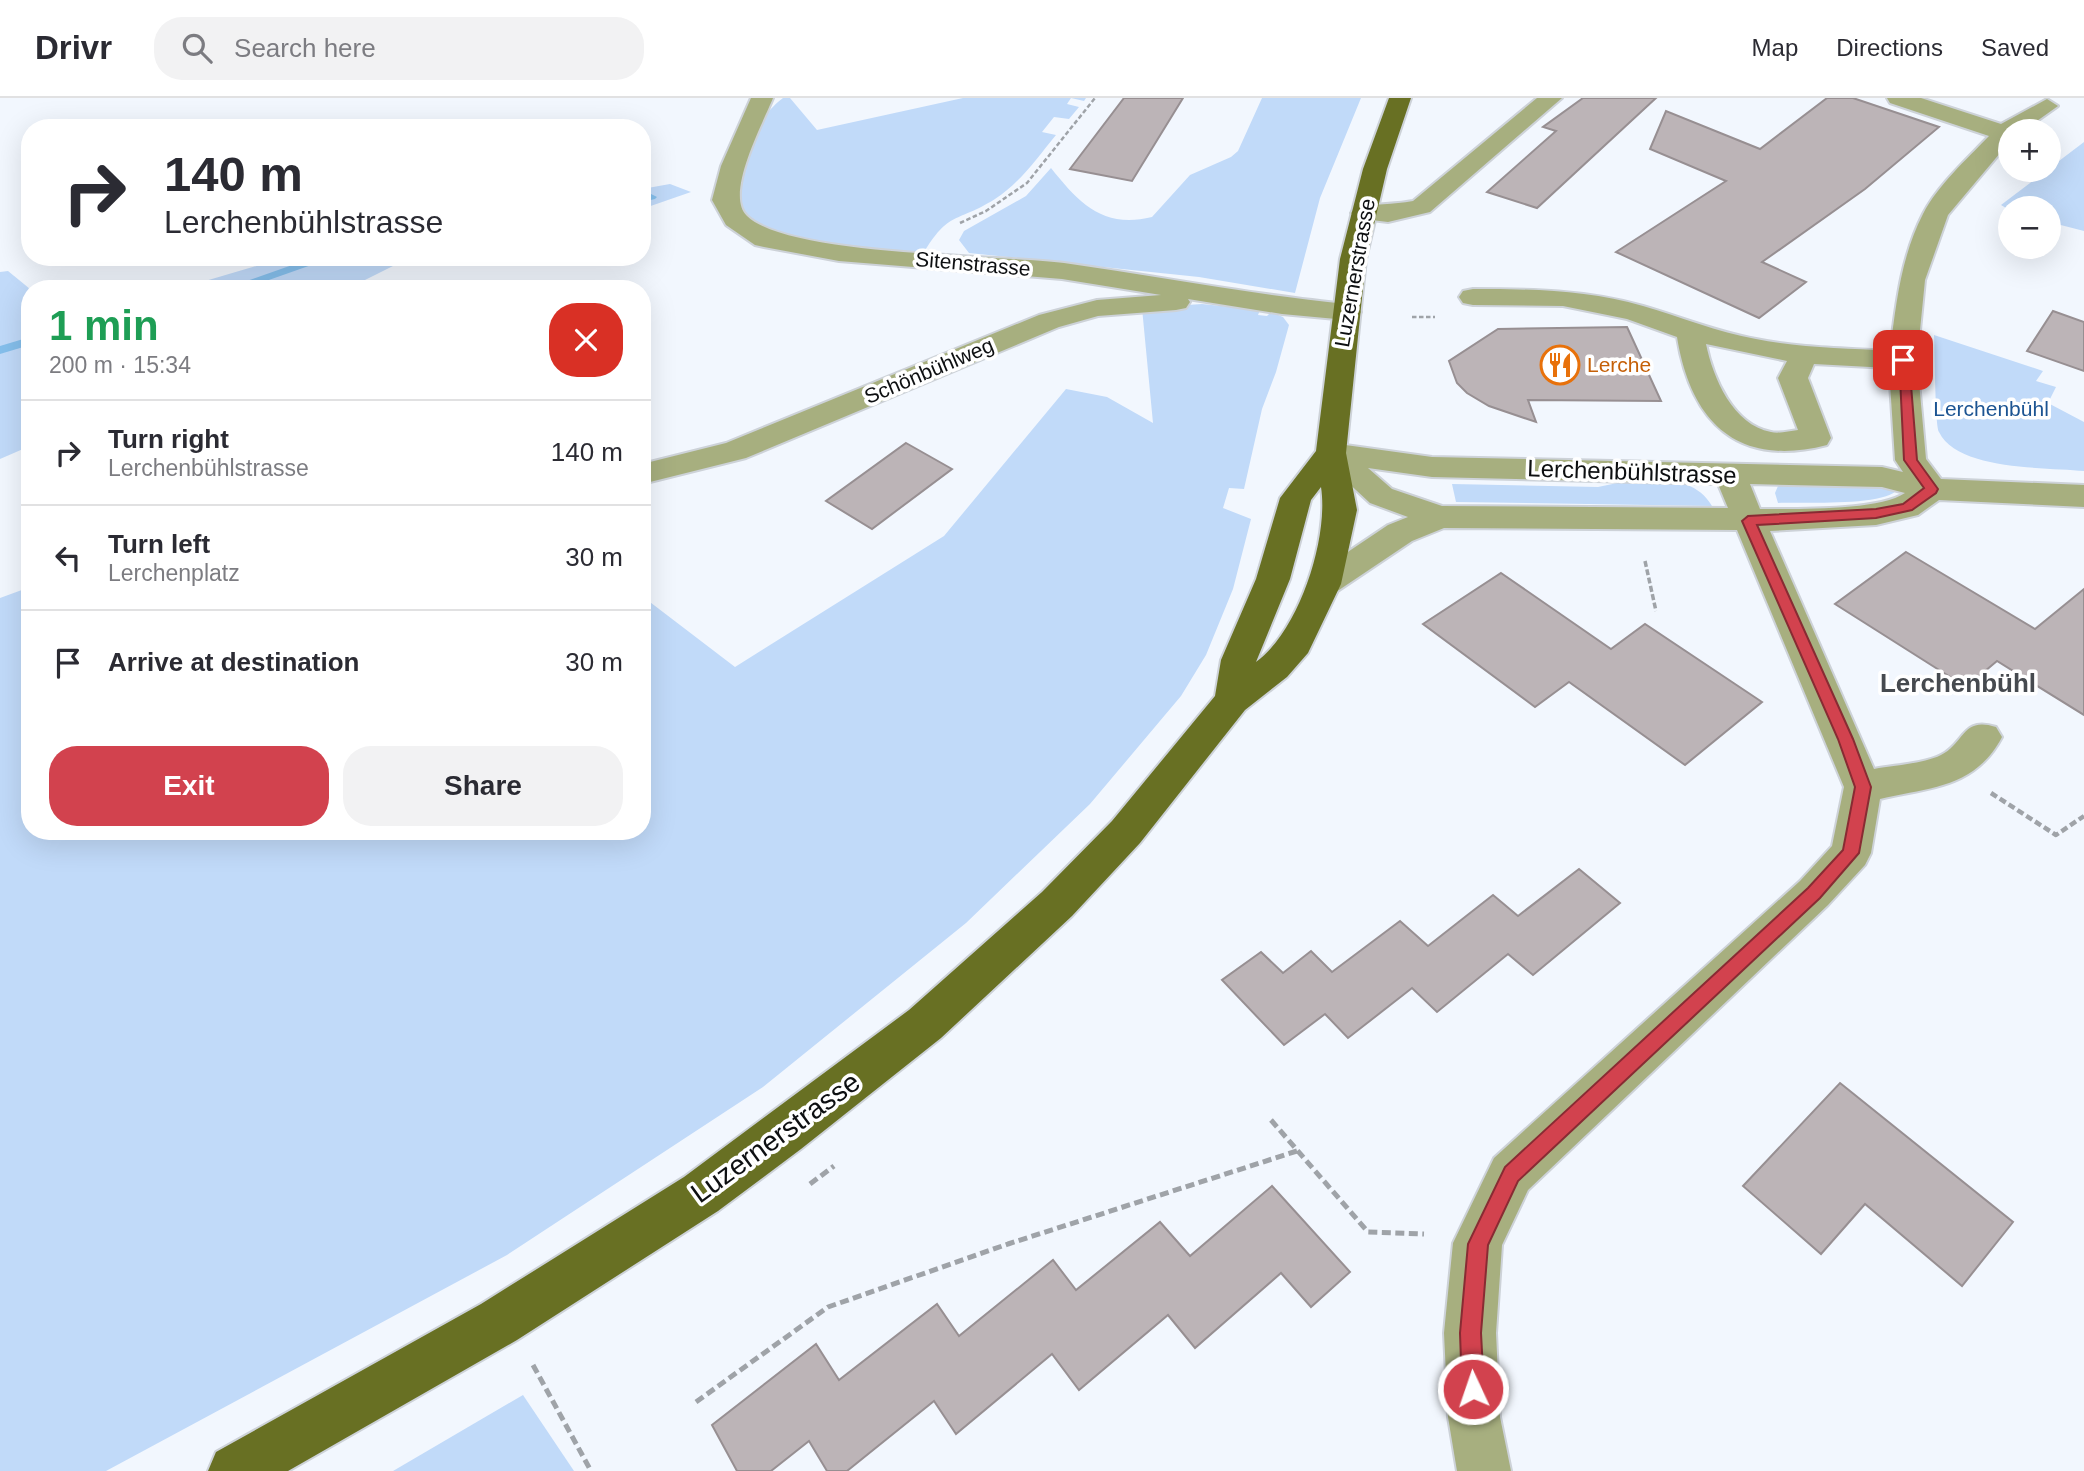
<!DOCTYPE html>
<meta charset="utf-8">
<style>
:root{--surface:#fff;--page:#f2f2f3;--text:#2b2b33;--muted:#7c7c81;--line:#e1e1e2;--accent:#d2424e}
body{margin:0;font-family:Arial,sans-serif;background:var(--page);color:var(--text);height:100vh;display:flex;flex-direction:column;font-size:26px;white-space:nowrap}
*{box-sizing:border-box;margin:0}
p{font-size:23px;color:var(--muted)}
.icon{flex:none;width:38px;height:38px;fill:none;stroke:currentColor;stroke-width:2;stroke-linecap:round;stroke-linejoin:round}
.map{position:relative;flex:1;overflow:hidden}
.side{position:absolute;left:21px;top:182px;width:630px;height:560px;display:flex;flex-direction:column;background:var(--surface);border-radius:28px;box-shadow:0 7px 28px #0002}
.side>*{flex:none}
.banner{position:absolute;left:21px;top:21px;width:630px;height:147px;border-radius:28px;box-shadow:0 7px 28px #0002;background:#fff;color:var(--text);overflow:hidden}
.buttons{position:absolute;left:1998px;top:21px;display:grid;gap:14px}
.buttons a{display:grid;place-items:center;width:63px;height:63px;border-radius:50%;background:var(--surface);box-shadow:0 7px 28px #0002;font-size:35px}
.pin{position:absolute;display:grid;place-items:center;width:60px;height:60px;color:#fff;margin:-30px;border-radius:14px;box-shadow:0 4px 10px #0006}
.me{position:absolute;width:77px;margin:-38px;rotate:357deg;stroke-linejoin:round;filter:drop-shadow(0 0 5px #0008)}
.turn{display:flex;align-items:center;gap:24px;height:147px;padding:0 28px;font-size:32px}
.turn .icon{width:91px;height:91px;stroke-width:2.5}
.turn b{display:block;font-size:49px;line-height:60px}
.round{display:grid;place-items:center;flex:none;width:74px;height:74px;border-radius:28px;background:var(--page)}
.head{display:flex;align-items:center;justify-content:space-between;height:119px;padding:0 28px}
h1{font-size:42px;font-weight:700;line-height:52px;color:#1e9e55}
.action{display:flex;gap:14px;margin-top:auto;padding:14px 28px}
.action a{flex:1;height:80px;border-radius:28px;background:var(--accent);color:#fff;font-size:28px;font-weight:700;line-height:80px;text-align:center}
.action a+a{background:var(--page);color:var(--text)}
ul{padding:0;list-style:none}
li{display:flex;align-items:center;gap:21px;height:105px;padding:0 28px;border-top:2px solid var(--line)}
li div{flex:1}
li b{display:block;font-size:26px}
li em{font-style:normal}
header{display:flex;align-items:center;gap:42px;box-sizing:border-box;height:98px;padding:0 35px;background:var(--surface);border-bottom:2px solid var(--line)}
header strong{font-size:33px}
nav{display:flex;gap:38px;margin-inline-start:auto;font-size:24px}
.search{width:490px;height:63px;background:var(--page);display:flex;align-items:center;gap:18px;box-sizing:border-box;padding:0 24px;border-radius:28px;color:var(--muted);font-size:26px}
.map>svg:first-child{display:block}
</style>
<header>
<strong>Drivr</strong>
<div class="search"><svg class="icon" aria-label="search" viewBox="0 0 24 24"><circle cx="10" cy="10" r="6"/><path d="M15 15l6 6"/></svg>Search here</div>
<nav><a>Map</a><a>Directions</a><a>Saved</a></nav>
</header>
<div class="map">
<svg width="2084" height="1373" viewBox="0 0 2084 1373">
<rect width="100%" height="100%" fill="#f2f7fe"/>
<g fill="#c1daf9">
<path d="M783,0H790L817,32L963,0H1086L1084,3L1071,0L1067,6L1079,9L1069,21L1054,19L1042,34L1056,37C1037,60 1020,85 995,101C957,125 949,112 923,156C884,153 762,148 740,113C731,99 739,81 744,67C755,39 758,19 783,0Z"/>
<path d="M1262,0H1361L1320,100L1295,195L1199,179L969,155L959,142L964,133L1026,98L1051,70C1079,105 1103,131 1152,119L1190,77L1231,59L1238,53Z"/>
<path d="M2084,44V133L2049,124V110H2011V113L2001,107Z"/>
<path d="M670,86L691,94L642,111V91Z"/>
<path d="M287,159H465L395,167L347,191H178Z"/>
<path d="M8,173L30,191V348L0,361V174Z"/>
<path d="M1202,206L1260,212L1258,217L1267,218L1271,214L1283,219L1289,227L1276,274L1262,311L1244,391L1229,390L1223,410L1251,421L1233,491L1206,557L1181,598L1090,706L966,825L763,989L507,1157L106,1373H0V500L30,489V733H642V498L735,569L944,438L1066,291L1107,299L1153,325L1142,210Z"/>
<path d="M1934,237L2043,273L2036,283L2056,289L2048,305L2084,324V373C2046,369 1958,373 1939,334C1935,326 1935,252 1934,237Z"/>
<path d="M1788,382L1886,385L1896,393C1880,408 1803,404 1778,405L1775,395L1778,388Z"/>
<path d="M1627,383C1658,383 1694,377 1712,408L1456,404L1452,386L1598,389Z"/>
<path d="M523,1297L574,1373H393Z"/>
</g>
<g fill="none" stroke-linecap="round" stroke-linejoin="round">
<g fill="#85bfec" fill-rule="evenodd">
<path d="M651,96L657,99L655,101L642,104V98Z"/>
<path d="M315,159H334L243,191H224Z"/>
<path d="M30,239V247L0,256V248Z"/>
</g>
</g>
<g fill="#bcb4b7" stroke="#978f92" stroke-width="2">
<path d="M1124,0H1183L1132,83L1070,71Z"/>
<path d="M1583,0H1656L1537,110L1487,94L1556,33L1543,29Z"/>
<path d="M1827,0H1853L1939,29L1865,91L1762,164L1806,184L1759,220L1616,154L1726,83L1650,51L1666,13L1760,51Z"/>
<path d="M2053,213L2084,224V273L2027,253Z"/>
<path d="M1627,229L1661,303L1528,302L1536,324L1489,308L1467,295L1457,285L1449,263L1498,231Z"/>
<path d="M906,345L952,371L872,431L826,403Z"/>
<path d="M1906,454L2035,531L2084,491V617L1997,563L1966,589L1835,506Z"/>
<path d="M1501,475L1611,551L1645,526L1762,604L1685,667L1569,584L1535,609L1423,526Z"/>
<path d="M1579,771L1620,805L1533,877L1508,856L1437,914L1412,890L1348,940L1325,916L1284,947L1222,882L1261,854L1283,875L1311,853L1332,874L1400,823L1428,848L1493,797L1518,818Z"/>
<path d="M1840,985L2013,1124L1962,1188L1865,1106L1821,1156L1743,1088Z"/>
<path d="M1272,1088L1350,1174L1311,1209L1281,1175L1195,1250L1168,1217L1079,1292L1052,1256L956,1336L934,1303L847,1373H827L809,1343L771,1373H737L712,1327L816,1246L839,1282L937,1206L959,1238L1053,1162L1076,1192L1160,1124L1190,1158Z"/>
</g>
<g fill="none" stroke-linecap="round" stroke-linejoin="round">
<defs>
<g id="minor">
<path d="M751,0H773C763,25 724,97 747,118C788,158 998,157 1064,165C1158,178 1252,197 1347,206L1357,208L1361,214L1357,220L1347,222L1282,216L1188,201L1190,204L1186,210L1176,212L1098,218L1059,229L746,360L642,386V366L726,345L1039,217L1097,202L1161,197L1062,181L839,163L764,149L755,147L726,127L712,102L721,68Z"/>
<path d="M1537,0H1562L1430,114L1388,124L1355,120L1351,115L1355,110C1374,105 1393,107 1413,103Z"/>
<path d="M1887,0H1921L2001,26L2047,1L2058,8L2023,33H2011V42L1948,117L1925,182L1917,262L1926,361L1941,381L2084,387V409L1939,402L1918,417L1876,427L1770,433L1874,671C1894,667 1923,666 1941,657C1965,645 1962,618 1996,629L2002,639C1975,690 1931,689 1880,701L1871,755L1865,767L1828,807L1528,1092L1502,1147L1496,1235L1500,1319L1511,1373H1457L1448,1319L1444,1235L1453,1145L1494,1060L1800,783L1832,748L1844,689L1737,432L1444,430L1412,443L1336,494L1324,498L1312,494L1307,486L1312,478L1388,427L1408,419L1370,405L1316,355L1320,348L1331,345L1432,359L1882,369L1903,374L1895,362L1889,270L1814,266L1808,280L1831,340L1827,347C1738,370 1691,325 1677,239L1627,221L1563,208L1473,207L1463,205L1459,199L1463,193L1473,191C1531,191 1587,192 1643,208C1681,219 1717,234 1756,241C1800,250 1845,250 1890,253C1896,206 1901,159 1923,116C1938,87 1966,62 1989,38L1890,5ZM1706,246L1787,263L1778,280L1798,332C1789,333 1779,336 1771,334C1733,327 1713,280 1706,246ZM1368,370L1432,379L1718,386L1728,410L1442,408L1392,391ZM1750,386L1882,389L1905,395C1879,413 1794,411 1760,411Z"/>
</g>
<path id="major" d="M1389,0H1411L1387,71L1366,161L1346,355L1357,412L1341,486L1308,555L1287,579L1245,612L1140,745L1072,818L941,940L801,1051L718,1113L517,1242L288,1373H208L216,1354L481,1206L684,1079L909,912L1042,794L1112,723L1215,598L1221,562L1256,481L1280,400L1316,353L1340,161L1363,71ZM1321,389C1329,440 1299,533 1256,564L1290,481L1311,402Z"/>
</defs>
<use href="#minor" stroke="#cdd2d8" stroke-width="4"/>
<use href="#major" stroke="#cdd2d8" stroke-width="4"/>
<g stroke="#9fa3a8" stroke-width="2.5" stroke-dasharray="4.5 2.5" stroke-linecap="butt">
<path d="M960,125L986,113L1027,85L1095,0"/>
<path d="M1412,219H1435"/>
</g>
<path stroke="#9fa3a8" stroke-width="3.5" stroke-dasharray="6 2.5" stroke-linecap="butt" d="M1645,463L1656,513"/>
<path stroke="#9fa3a8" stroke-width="4.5" stroke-dasharray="7 3.5" stroke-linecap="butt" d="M1991,695L2056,737L2084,718"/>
<g stroke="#9fa3a8" stroke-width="5" stroke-dasharray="9 4.5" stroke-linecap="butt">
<path d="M1271,1022L1368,1134L1424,1136"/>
<path d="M810,1086L834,1068"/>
<path d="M533,1267L591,1373"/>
<path d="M696,1304L828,1209L1008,1146L1297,1053"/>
</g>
<use href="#minor" fill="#a7af7f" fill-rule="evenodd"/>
<use href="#major" fill="#687023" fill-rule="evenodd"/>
</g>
<path fill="#d2424e" stroke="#882b33" stroke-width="2" d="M1899,259L1909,262L1917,362L1938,391L1936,395L1912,412L1876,420L1757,427L1853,641L1871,689L1859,755L1820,800L1518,1083L1488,1147L1481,1235L1484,1291L1481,1299L1473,1302L1465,1299L1462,1291L1460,1235L1468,1146L1505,1069L1808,790L1843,752L1855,689L1838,641L1742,423L1748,418L1876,411L1903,406L1924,390L1904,362Z"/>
<defs>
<symbol id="restaurant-ring" viewBox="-11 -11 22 22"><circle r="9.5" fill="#fff" stroke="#e8710a" stroke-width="1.5"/><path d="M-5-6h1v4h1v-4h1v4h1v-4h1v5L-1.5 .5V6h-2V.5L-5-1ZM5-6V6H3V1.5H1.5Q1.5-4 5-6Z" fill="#e8710a"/></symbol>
</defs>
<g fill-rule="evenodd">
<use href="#restaurant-ring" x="1538" y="245" width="44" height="44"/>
</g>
<g text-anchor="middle" stroke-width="7" stroke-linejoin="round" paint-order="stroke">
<g font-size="21" fill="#0d0f11" stroke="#fff">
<text transform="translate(973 166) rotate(5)" y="7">Sitenstrasse</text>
<text transform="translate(1355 175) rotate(-80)" y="7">Luzernerstrasse</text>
<text transform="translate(929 273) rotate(-23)" y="7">Schönbühlweg</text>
</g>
<g font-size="21" fill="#c56008" stroke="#fff" text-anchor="start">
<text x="1587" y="274">Lerche</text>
</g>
<g font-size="21" fill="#1c5492" stroke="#fff">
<text x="1991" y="318">Lerchenbühl</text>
</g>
<g font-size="24" fill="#0d0f11" stroke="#fff">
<text transform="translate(1632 374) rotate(2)" y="8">Lerchenbühlstrasse</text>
</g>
<g font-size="26" font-weight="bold" fill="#464a4f" stroke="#fff">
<text x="1958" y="594">Lerchenbühl</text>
</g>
<g font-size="28" fill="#0d0f11" stroke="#fff">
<text transform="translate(775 1039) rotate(-36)" y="10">Luzernerstrasse</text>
</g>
</g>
</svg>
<div class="buttons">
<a>+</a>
<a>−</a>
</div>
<div class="pin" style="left:1903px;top:262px;background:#d93025"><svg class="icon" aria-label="arrive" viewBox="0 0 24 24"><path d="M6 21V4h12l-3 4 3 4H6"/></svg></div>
<svg class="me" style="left:1473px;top:1291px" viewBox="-20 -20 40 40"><circle r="17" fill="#d2424e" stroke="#fff" stroke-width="3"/><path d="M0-11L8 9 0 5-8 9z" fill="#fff"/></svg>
<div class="banner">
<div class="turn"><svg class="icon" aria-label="right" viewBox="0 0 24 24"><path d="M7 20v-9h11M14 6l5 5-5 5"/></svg><div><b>140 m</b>Lerchenbühlstrasse</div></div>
</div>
<section class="side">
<div class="head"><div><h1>1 min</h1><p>200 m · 15:34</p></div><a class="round" style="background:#d93025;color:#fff"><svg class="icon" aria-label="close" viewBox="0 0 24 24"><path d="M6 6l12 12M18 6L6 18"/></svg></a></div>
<ul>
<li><svg class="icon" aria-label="right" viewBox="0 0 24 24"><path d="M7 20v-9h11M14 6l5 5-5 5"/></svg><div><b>Turn right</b><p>Lerchenbühlstrasse</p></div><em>140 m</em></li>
<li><svg class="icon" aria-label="left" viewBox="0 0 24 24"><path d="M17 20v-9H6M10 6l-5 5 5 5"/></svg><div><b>Turn left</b><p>Lerchenplatz</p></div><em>30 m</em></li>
<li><svg class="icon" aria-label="arrive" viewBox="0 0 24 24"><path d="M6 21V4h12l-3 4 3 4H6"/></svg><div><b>Arrive at destination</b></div><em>30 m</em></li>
</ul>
<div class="action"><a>Exit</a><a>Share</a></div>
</section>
</div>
